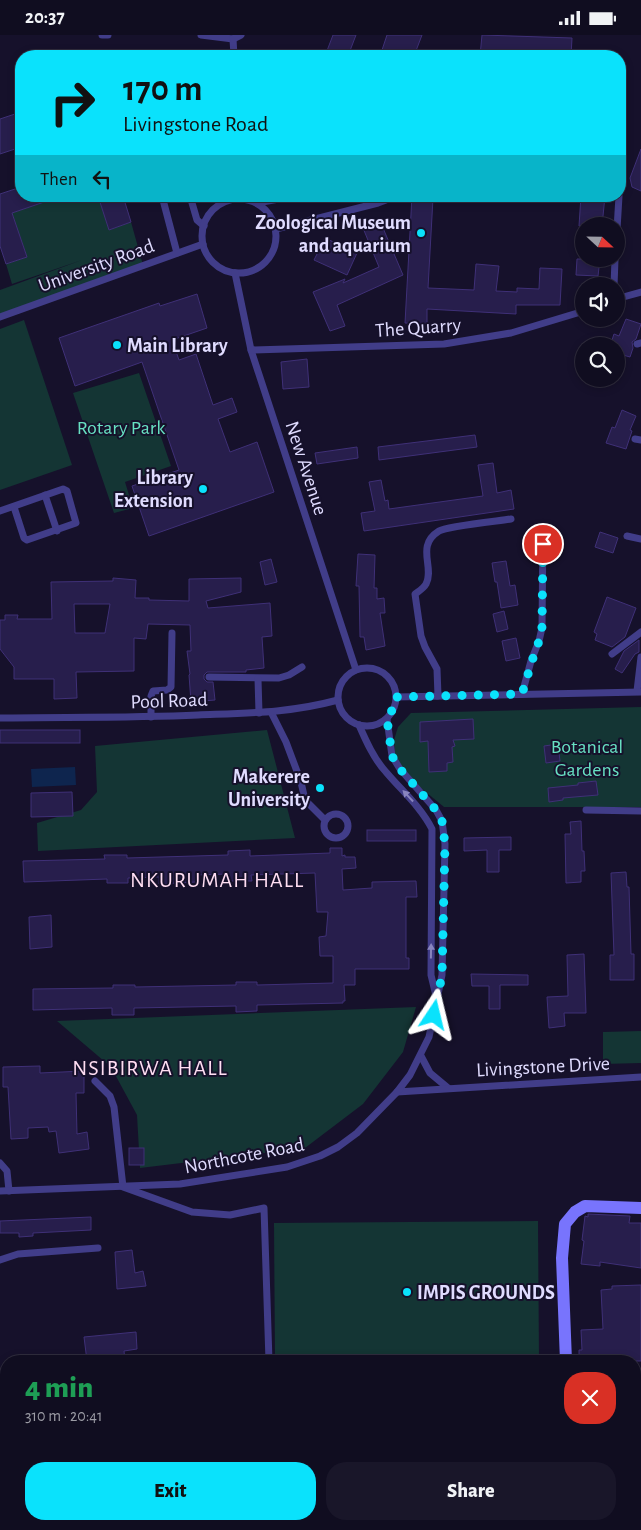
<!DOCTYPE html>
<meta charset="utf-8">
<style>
:root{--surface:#100d20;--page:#191629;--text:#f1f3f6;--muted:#9c9ca5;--line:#302d3e;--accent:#0ae2fc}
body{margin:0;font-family:"Alegreya Sans",sans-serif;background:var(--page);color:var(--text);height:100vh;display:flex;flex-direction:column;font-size:19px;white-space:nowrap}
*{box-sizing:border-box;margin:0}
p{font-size:16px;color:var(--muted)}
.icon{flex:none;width:28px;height:28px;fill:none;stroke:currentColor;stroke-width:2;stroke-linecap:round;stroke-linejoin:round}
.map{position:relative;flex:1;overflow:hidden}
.sheet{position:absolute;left:0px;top:1320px;width:641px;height:175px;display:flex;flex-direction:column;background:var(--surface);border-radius:20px 20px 0 0;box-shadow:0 2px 8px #0003,0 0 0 1px var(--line)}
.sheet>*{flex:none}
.guide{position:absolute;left:15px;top:15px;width:611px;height:152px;border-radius:20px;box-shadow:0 2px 8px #0003,0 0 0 1px var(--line);background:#0ae2fc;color:#111;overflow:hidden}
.needle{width:32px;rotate:112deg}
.fabs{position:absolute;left:575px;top:182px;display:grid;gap:10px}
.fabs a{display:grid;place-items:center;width:50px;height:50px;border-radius:50%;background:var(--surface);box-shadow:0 2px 8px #0003,0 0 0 1px var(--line);font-size:25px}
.pin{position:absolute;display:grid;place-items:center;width:42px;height:42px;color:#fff;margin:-21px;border:2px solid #fff;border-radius:50%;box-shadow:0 1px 5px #0007}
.me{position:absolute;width:55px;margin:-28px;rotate:10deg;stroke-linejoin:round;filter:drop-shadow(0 0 4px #0008)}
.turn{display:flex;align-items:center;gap:18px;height:105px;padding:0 25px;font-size:22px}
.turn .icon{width:65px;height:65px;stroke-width:2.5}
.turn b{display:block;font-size:35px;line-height:42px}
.then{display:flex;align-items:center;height:48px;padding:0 25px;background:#0003;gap:10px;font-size:19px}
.round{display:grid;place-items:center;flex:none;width:52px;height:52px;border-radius:20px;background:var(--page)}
.head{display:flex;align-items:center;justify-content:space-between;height:85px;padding:0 25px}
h1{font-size:30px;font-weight:800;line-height:38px;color:#1e9e55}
.action{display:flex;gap:10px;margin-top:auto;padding:10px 25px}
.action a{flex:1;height:58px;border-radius:20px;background:var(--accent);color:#111;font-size:20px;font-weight:800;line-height:58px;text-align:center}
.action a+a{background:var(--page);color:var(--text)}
.status{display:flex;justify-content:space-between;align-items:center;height:35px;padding:0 25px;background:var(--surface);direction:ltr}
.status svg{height:14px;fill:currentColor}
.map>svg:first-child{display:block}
</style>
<div class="status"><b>20:37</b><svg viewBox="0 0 49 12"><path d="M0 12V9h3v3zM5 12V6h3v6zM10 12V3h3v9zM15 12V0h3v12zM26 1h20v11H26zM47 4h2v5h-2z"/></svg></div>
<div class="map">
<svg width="641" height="1495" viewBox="0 0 641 1495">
<rect width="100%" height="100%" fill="#16112b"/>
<g fill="#143534">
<path d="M62,161H98L109,195L131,187L143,230L0,281V255L82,225L12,249L6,229L27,222L12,178Z"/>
<path d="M24,285L72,430L0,455V294Z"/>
<path d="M139,338L171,431L125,447L133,473L114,478L73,358Z"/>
<path d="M641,672V772H444L410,744L395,722L394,705L398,692L411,678Z"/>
<path d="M267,695L295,803L38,816L37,788L81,775L97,757L95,711Z"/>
<path d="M416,972L403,1017L363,1069L305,1113L140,1133L137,1080L111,1032L57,986Z"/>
<path d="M641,996V1028L603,1029V997Z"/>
<path d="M538,1186L539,1326H275L274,1188Z"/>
</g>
<path fill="#0e254e" d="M75,732L76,750L32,752L31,734Z"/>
<g fill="#271e4c" stroke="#3f3077" fill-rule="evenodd">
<path d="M333,0H356L348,21H325Z"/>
<path d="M387,0H422L414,21H380Z"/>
<path d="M482,0L572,3L571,21L501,20V21H480Z"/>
<path d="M21,77V112L0,119V84Z"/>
<path d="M641,114V156L632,152L630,143Z"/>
<path d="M21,152V161H56V163L12,178L27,222L6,229L0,211V159Z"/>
<path d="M98,161H123L131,187L109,195Z"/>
<path d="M412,161L433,163L428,253L474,255L476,229L499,231L496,256L517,257V253L539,254L540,233L562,234L560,270H516V279L427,274V289L405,288Z"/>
<path d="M581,161H605L602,191H579Z"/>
<path d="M380,186L403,240L337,270L345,291L330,296L313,257L345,244L343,248L379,232L363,193Z"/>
<path d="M325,203L357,218L347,240L314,225Z"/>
<path d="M577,224H600L598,241L576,240Z"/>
<path d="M197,259L207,293L172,305L179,325L196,319L213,370L232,363L237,377L218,384L230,417L257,407L274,457L149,501L132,451L179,435L142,327L75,351L59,303L159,268L160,271Z"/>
<path d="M626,284L641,289L636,304L632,307L633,313L630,322L616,318V311H610L614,299L619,301Z"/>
<path d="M307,324L309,352L283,354L281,327Z"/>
<path d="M622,375L636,381L630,395L632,396L626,414L606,408L612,392L615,393Z"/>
<path d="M475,400L477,412L379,425L378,412Z"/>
<path d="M357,412L358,423L317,429L315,418Z"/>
<path d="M493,428L497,458L511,455L514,474L364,496L361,478L375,476L369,447L381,445L385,466L388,465L389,474L483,461L478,430Z"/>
<path d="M600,497L618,503L613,518L595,512Z"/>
<path d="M358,519L375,520L374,553H377V564L384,563L385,578H380L385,611L366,615L364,602H360L359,551H356Z"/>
<path d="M271,524L277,547L265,550L260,527Z"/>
<path d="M506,526L510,551L515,550L518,570L501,573L497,547H495L492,528Z"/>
<path d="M113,543L136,545L135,563H149V565L189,566V544L241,543V557L206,566L208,573L270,568L272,601L262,602L264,633L246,635V637H207L204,640V644L207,647H213L215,665L191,667L189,640L190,639L187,616H191L190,590L148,589L146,604L134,603V636L76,637L77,663L54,664V644H14V632L0,614V585H5V580H18L17,584H52L51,547L113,546ZM74,569H110L105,598H75Z"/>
<path d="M607,562L636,573L625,602L612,612L595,605L597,599L594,597Z"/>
<path d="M504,576L508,594L497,597L493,579Z"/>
<path d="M516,603L520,623L506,626L502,606Z"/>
<path d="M639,605V617L635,619L622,638L615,634L624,616Z"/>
<path d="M473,684L474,704L453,705L455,711L452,712L453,727L447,728V736L429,737L428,706L420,707V687Z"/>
<rect x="0" y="695" width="80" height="13"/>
<path d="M558,709L560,726L546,728L544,711Z"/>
<path d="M596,746L598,760L563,763V765L549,767L548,753L578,750V748Z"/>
<path d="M72,757L73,781L31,782V758Z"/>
<path d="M581,786L582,816H584L585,836H581V847L566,848L565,799H571L570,787Z"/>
<rect x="367" y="795" width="49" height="11"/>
<path d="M511,802V815H499V837H487V815L464,816V803Z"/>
<path d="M330,813H342V821L345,820V822H355L356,833L342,834L343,855L372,853V847L416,846L417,862H406V923H409V934H355V950H344L345,966H343V968L257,970V976L236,977V971L134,973V980H112V973L33,975V954L113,953V950H135V952L236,950V947H257V950L333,948V921H320L319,902L326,901L328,877H317L315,838L251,840L252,846H228V839L196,840V847L159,849V842L128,843V848H107V844L24,847L23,826L105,824L104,820H127V823L228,820V816L250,815V821L330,818Z"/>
<path d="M626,837L627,852H629L631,919H634V945H610V920H614L611,838Z"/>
<path d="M51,880L52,912L30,914L29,882Z"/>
<path d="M584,919L586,978H564L565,991L549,993L547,962L568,961L567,920Z"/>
<path d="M471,939L528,940V950H500V974H489V951H472Z"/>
<path d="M40,1031V1038L84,1036V1058H76L77,1099L87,1097L89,1114L59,1118L56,1096L49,1097L48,1092L28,1093V1103L11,1104L8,1052H3V1032Z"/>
<rect x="129" y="1113" width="15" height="17"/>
<path d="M588,1179L630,1181L629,1188H641V1233L600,1227V1231L581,1229L584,1206L582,1205L585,1181L588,1182Z"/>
<path d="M91,1182V1195L33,1198V1201L19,1202V1198H0V1186Z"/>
<path d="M132,1215L135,1238L143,1236L146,1251L117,1254L115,1217Z"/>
<path d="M641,1250V1326H579V1315H582L581,1295L603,1294L601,1255L612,1254V1251Z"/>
<path d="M136,1297L137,1314L124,1316L125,1326H87L84,1302Z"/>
</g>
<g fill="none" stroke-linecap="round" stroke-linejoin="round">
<g stroke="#413d89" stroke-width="7">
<path d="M102,0H108"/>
<path d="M201,0L233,4"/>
<path d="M233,4L234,21"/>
<path d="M233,4L241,0"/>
<path d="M162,161L177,218"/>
<path d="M190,161L197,185L204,191"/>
<circle cx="239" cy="201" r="37"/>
<path d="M257,168L295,161"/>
<path d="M276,194L378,168L386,165L387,161"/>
<path d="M616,211L619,161"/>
<path d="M235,238L251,315L356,635"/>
<path d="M614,251L615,224"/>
<path d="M616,264L641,257"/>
<path d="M0,282L203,209"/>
<path d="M637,309L641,308"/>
<path d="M251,315L444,309L511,298L584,276"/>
<path d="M635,404L641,405"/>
<path d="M45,460L57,496"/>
<path d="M0,476L63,454L67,456L76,488L27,505L24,503L14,472"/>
<path d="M627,501L641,504"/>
<path d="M612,619L641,597"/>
<circle cx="367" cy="662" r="29"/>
<path d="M209,642L279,643L289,640L302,632"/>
<path d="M258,644L259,678"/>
<path d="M637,656L641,622"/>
<path d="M522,659L531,626L539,606L542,593L543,492"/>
<path d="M438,661L437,634L425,612L421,601L415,559C419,556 424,553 426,549C435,532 415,511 439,496C447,491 498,486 511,484"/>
<path d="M396,662L641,657"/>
<path d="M271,677L286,707L301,747L305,765L325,785"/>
<path d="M151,682V661L153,656L167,655L171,652L172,598"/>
<path d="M0,683C66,682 132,683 198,680C248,678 290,678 338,665"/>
<path d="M359,690C366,706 374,724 386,737C402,756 421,772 432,794L431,940L436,961"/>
<path d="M586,775L641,776"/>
<circle cx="336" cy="791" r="12"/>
<path d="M421,1021L430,1038L448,1053"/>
<path d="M95,1046L110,1061L114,1072L123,1152L192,1177L230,1180L264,1173L269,1326"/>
<path d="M397,1057L641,1042"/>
<path d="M0,1128L7,1136L9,1156"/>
<path d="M0,1156L180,1149L287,1132L320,1121L338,1112L357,1098L397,1057L410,1040L429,1002L442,940L445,809L442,786L436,775L400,734L392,721L387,684"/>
<path d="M0,1225L18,1219L98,1213"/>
<path d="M0,1442L6,1443"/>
<path d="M161,1489L223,1490L235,1489"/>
</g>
<g stroke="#7874fd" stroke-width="12">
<path d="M566,1326L562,1223L565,1189L575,1177L585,1171L641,1173"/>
<path d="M476,1495L483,1489"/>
</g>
<path stroke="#c564fd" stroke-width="12" d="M0,1493L9,1495"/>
</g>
<defs><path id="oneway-solid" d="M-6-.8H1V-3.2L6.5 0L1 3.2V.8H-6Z" transform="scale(1.25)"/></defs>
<g fill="#8985be">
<use href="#oneway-solid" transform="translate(408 761) rotate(-133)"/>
<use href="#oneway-solid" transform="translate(431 916) rotate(-89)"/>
</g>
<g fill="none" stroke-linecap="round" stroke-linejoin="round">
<path stroke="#0ae2fc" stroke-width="9" stroke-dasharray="0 16.2" d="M434,980L442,940L445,809L442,786L436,775L400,734L392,721L387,684L395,670L396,662L522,659L532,626L539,606L542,592L543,509"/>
</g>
<g fill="#0ae2fc" stroke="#16112b" stroke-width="2">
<circle cx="421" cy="198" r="5"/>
<circle cx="117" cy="310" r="5"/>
<circle cx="203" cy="454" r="5"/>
<circle cx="320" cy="753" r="5"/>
<circle cx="407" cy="1257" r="5"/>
</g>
<g text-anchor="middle" stroke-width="4" stroke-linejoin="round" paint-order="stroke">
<g font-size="20" font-weight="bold" fill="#e0dcff" stroke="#16112b" text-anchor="end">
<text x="411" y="194">Zoological Museum<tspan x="411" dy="23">and aquarium</tspan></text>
<text x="127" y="317" text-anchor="start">Main Library</text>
<text x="193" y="449">Library<tspan x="193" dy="23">Extension</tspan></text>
<text x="310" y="748">Makerere<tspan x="310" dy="23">University</tspan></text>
<text x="417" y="1264" text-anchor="start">IMPIS GROUNDS</text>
</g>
<g font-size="20" fill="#e0dcff" stroke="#16112b">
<text transform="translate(96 230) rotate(-20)" y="7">University Road</text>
<text transform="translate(418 292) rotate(-4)" y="7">The Quarry</text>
<text transform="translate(307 433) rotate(72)" y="7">New Avenue</text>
<text transform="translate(169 665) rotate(-2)" y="7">Pool Road</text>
<text transform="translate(543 1031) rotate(-3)" y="7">Livingstone Drive</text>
<text transform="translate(244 1120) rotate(-11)" y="7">Northcote Road</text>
</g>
<g font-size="20" fill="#67e0c2" stroke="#16112b">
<text x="121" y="399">Rotary Park</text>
<text x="587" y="718">Botanical<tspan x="587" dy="23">Gardens</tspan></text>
</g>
<g font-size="22" letter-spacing="1" fill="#ffdef2" stroke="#16112b">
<text x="217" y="852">NKURUMAH HALL</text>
<text x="150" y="1040">NSIBIRWA HALL</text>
</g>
</g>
</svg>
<div class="fabs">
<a><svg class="needle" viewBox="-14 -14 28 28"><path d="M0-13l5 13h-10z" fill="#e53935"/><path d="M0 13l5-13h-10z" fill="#9c9ca5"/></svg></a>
<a><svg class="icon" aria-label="sound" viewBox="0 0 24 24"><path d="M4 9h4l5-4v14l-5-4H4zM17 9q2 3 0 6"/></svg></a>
<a><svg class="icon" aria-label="search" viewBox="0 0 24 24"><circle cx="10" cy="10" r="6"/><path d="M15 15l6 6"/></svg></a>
</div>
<div class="pin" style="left:543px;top:509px;background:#d93025"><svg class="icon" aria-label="arrive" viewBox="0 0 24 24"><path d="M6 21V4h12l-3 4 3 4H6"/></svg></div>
<svg class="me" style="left:434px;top:980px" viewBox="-20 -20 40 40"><path d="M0-17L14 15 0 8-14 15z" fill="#0ae2fc" stroke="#fff" stroke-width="4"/></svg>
<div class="guide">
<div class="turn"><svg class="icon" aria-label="right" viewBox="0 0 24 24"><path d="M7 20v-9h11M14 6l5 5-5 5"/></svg><div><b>170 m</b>Livingstone Road</div></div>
<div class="then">Then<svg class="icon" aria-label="left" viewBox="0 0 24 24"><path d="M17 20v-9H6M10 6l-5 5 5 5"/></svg></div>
</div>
<section class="sheet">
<div class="head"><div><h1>4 min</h1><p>310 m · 20:41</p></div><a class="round" style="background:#d93025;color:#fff"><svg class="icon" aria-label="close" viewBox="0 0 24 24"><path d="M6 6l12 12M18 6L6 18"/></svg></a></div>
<div class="action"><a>Exit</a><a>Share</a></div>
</section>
</div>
